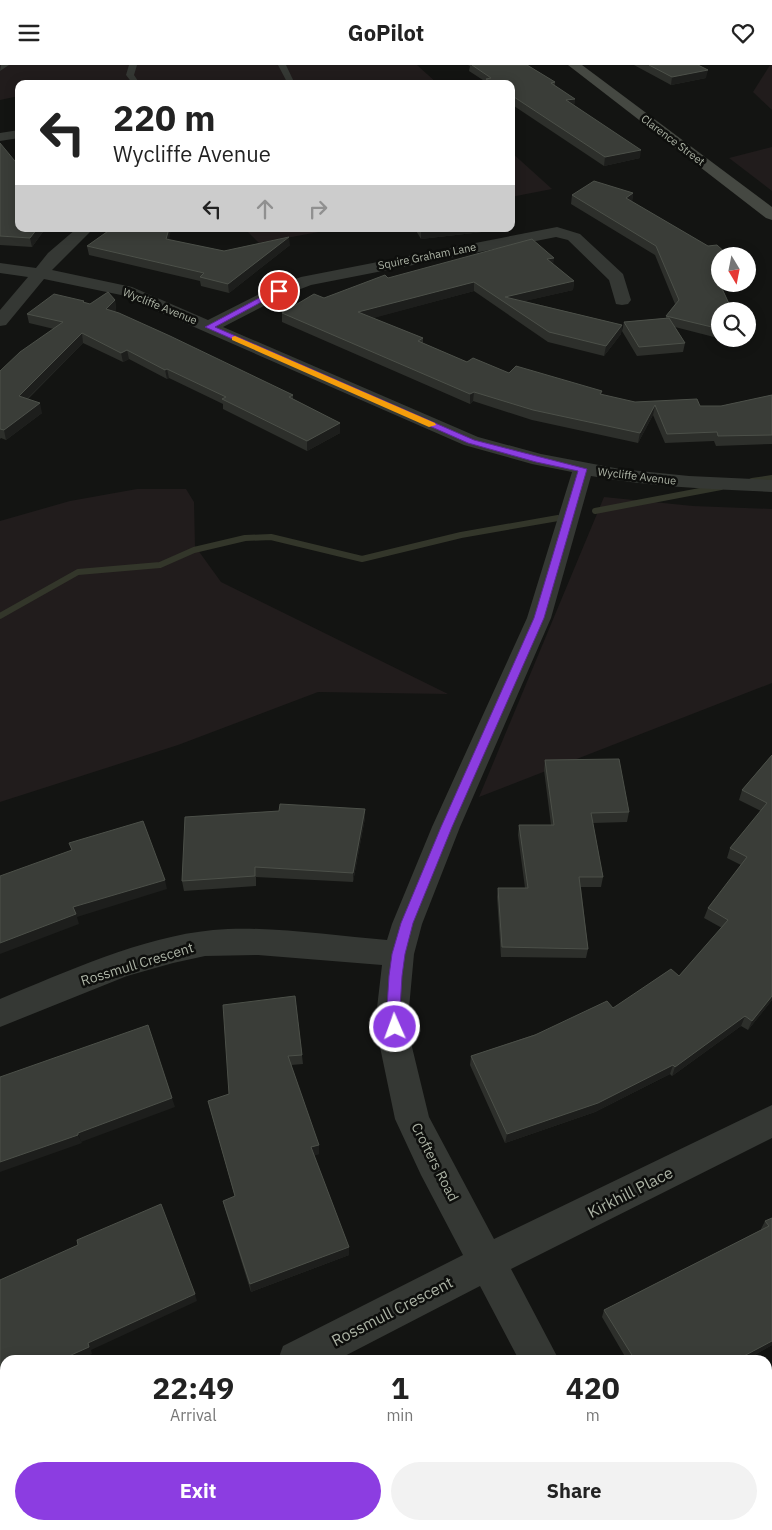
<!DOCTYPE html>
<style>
:root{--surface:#fff;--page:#f2f2f2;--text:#222;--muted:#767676;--accent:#8c3de1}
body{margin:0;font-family:"IBM Plex Sans",sans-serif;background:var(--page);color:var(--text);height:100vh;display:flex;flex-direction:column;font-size:19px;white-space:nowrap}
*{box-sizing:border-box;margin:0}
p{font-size:16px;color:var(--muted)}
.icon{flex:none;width:28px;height:28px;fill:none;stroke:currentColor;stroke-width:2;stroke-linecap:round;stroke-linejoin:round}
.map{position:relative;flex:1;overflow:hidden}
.panel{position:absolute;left:0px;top:1290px;width:772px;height:175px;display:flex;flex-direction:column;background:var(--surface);border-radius:15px 15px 0 0;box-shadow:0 2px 12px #0003}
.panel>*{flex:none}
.top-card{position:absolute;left:15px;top:15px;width:500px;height:152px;border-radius:10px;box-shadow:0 2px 12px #0003;background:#fff;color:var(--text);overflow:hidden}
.needle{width:32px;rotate:170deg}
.tools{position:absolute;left:711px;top:182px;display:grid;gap:10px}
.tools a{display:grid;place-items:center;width:45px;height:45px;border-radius:50%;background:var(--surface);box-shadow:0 2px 12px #0003;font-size:25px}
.pin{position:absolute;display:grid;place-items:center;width:42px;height:42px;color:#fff;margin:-21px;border:2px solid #fff;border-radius:50%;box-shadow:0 1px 5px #0007}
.me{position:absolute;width:55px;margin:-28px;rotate:358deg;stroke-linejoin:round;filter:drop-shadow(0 0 4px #0008)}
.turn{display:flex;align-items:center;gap:18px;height:105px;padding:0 15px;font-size:22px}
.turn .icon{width:65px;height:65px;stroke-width:2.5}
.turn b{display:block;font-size:35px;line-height:42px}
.lanes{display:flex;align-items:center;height:48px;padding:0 15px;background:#0003;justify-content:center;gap:25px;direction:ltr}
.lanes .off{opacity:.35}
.eta{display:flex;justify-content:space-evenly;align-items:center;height:85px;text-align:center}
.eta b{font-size:30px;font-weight:700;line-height:35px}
.action{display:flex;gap:10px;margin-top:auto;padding:10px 15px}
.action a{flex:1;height:58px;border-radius:30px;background:var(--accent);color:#fff;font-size:20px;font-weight:700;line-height:58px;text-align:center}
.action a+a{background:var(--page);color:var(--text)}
header{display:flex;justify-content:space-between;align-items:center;height:65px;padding:0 15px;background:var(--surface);font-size:22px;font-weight:700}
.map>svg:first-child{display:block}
</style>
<header><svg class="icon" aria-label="menu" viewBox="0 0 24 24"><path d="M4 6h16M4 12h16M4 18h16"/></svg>GoPilot<svg class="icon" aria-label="heart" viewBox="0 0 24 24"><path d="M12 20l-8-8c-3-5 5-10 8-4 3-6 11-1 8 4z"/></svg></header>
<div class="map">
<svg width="772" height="1465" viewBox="0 0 772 1465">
<rect width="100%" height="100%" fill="#131412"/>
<g fill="#211c1c">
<path d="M0,0H417L438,19H19V31L0,35Z"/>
<path d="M770,0H772V45L753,27Z"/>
<path d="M772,82V126L729,93Z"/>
<path d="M511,87L552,124L511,132Z"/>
<path d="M245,164H335L259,178Z"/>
<path d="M137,424H186L194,437L195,481L221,517L448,629L318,627L178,680L0,737V456L70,436Z"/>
<path d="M604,432L693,441L772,444V618L479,732Z"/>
</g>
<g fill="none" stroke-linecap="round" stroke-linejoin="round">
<g stroke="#33362a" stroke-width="6">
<path d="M752,416L772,413"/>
<path d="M595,446L721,422"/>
<path d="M0,551L78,507L160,500L194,485L245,473L271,472L362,494L461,470L558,453"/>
</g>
<g fill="#353834" fill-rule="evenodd">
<path d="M9,0L0,6L1,0Z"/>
<path d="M129,0H137L134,10L140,19H133L126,10Z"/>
<path d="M278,0H286L295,19H288Z"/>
</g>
<g fill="#353834" fill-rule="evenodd">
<path d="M19,65V73L0,76V68Z"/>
<path d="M557,162L580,169L623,209L631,235L628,239L622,240L616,239L609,215L568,175L556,172L311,220L285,230L223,262L478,372L541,389L620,404L689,411L772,415V427C712,424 651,422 591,411L551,553L460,762L422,859L414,889L409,943L412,982L429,1052L494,1174L772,1040V1073L511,1204L559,1295H519L480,1221L337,1295H278L283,1281L463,1190L421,1110L395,1054L380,982L377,943L382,900L258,890L205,891L173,898L127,911L0,962V934C66,907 141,872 213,865C268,860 332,871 387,875L392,859L432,762L527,553L572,407L532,399L464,380L121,230L44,214L6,260L0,261V245L28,212L0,208V198L36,203L48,188L76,164H93L52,205L132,222L208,255L273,222L301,212Z"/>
<path d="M5,1423V1460H18L7,1465H0V1425Z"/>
<path d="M610,1460H653L655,1465H612Z"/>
</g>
<path fill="#454842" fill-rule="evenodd" d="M568,0H582L772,142V155L766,153Z"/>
</g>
<g fill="#2d2f2b">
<path d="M468,0H527L555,17V21L575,34L574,40L640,93L604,101L511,39V19H486V17L469,6L470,1Z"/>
<path d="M634,0H698L706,13L671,20Z"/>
<path d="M0,78L19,164H45L32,182L0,180Z"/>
<path d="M633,128L632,137L720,191V209L716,210L731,243L730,246H720L714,272L675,262L685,278L683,287L637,291L622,266L624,257L666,253V251L675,239L655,190L571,139L572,130Z"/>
<path d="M415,164H508L421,174Z"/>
<path d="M169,175L224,186L290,180L229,228L201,221L200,216L89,190L87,181Z"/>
<path d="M554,200L574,216L573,225L524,236L622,260L621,269L604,291L548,277L474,226L372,253L423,273V278L467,297L509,308L602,326L601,330L635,337L700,341H721L772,330V379L716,381L714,376L665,378L653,350L638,378L532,355L473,336L470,339L282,257V248L388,213Z"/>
<path d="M115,235L116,245L114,246L293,330V334L340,358V368L307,386L223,344V339L169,313L167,314L129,294L123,297L83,278L28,334L42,348L6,375L1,373L0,374V306L54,264L29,258L27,249L84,236V238L90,239Z"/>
<path d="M772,690V935L748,965L741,961L672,1011L670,1009L595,1047L505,1078L470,1000L471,991L613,943L679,911L722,863L704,853L708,843L741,800L727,793L730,783L761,746L739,735L742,725Z"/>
<path d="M545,695L629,747L627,757L593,758L603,812L601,822H581L588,884L586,893L501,892L497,832L498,823H525L518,770L519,760H551L544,705Z"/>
<path d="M365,744V753L353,817L256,812V821L184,826L182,816Z"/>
<path d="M295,931L303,999L291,1000L319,1089L314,1090L349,1190L251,1227L225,1144L223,1136L235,1132L208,1036L229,1029Z"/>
<path d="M772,1153V1280L746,1295H627L602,1252L604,1245L761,1165V1164L765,1156Z"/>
<path d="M772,1383V1463L768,1456V1386Z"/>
</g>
<g fill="#1d1e1c">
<path d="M708,5L706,13L671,20L672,12Z"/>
<path d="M575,34L574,42L566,35Z"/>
<path d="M641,85L640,93L604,101L605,92Z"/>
<path d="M633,128L632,137L624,142L626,133Z"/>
<path d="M37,164H45L32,182L30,173Z"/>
<path d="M169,164H171L168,183L166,174Z"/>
<path d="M438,164H508L421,174V166Z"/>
<path d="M289,172L290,180L229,228L228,219Z"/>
<path d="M554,193L553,202L547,194Z"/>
<path d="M720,201V209L710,211L712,202Z"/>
<path d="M574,216L573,225L508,240L505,232Z"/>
<path d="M474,217V226L359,257L358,247Z"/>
<path d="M115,235L116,245L108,253L106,244Z"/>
<path d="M720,258V265L714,272L716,263Z"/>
<path d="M622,260L621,269L604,291L606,281Z"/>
<path d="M82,268L83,278L21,340L19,331Z"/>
<path d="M127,285L129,294L123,297L121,288Z"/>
<path d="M167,304L169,313L167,314L165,305Z"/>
<path d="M474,327L473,336L470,339V329Z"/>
<path d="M40,338L42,348L6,375L4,365Z"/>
<path d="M655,340L653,350L638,378L640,368Z"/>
<path d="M340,358V368L307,386V376Z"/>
<path d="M365,744V753L353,817V808Z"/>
<path d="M165,815L167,824L77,852L79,859L0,889V878L73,842Z"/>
<path d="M772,931V935L748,965L752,956Z"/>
<path d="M745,951L741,961L672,1011L675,1002Z"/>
<path d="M673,1000L670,1009L595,1047L505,1078L507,1069Z"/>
<path d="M172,1033L175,1042L81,1077L78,1068Z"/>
<path d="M78,1070L82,1078L0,1107V1097Z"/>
<path d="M319,1080V1089L312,1091L311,1082Z"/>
<path d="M349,1182V1190L251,1227L250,1219Z"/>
<path d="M195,1229L197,1236L91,1285L92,1289L79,1295H60L88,1278Z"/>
<path d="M772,1276V1280L746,1295H741L742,1292Z"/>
<path d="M741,1290L738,1295H733Z"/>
<path d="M5,1320V1329L0,1332V1323Z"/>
<path d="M482,1460H490L481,1465H474Z"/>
</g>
<g fill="#3a3d38" stroke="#4c5049">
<path d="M472,0H527L555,17L551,18L575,34L566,35L641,85L605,92L511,30V19H494L486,14L491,13Z"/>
<path d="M649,0H698L708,5L672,12Z"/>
<path d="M0,78L19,101V164H37L30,173L0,171Z"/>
<path d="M594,116L633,128L626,133L708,181L717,180L729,191H720V201L712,202L731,243L729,246H720V258L716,263L666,251L679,235L656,181L572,130Z"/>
<path d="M111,164H169L166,174L224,186L289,172L228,219L200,212L204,208L87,181Z"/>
<path d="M420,164H438L421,166Z"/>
<path d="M532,174L554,193L547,194L574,216L505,232L622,260L606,281L549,267L474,217L358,247L423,273L418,276L467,297L473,293L509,308L516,301L602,326L600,329L635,337L697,334L700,341H721L772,330V370L718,371L717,367L667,369L655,340L640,368L533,345L474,327L470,329L282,248L314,229L324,233L385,210L388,213Z"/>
<path d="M108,227L115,235L106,244L119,248L170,271L293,330L289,332L340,358L307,376L222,334L226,332L167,304L165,305L127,285L121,288L82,268L19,331L40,338L4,365L0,364V306L20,287L63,257L27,249L54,229L84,236L83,237L90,239Z"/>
<path d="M669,253L685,278L639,282L624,257Z"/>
<path d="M772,690V931L752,956L745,951L675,1002L673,1000L598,1038L507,1069L471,991L535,970L607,936L613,943L671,904L679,911L728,855L708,843L747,792L730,783L767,738L742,725Z"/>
<path d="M619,694L629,747L591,748L603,812H579L588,884L502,882L498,823H528L519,760H554L545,695Z"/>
<path d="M280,739L365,744L353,808L255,802V811L182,816L185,752L279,746Z"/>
<path d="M143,756L165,815L73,842L76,849L0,878V811L72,785L69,778Z"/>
<path d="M295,931L302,990L288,991L319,1080L311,1082L349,1182L250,1219L223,1136L235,1131L208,1036L229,1029L223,940Z"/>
<path d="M148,960L172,1033L78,1068V1070L0,1097V1012Z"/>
<path d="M161,1139L195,1229L88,1278L89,1282L60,1295H5V1320L0,1323V1215L78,1180L77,1175Z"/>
<path d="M772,1153V1276L742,1292L741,1290L733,1295H635L604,1245L769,1161L765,1156Z"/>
<path d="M772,1383V1449L768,1442V1386Z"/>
<path d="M201,1460H482L474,1465H192Z"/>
</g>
<path fill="#8c3de1" stroke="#5b2892" d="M276,224L282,226L215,262L474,375L587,404L544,553L452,762L413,858L405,889L402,911L400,943L401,962L399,966L395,968L390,966L387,943L389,911L392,889L401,858L441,762L534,553L578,406L536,397L468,378L205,262Z"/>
<path fill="#f59e0b" d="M235,271L435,358L436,360L429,362L232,275V272Z"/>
<g text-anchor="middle" stroke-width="5" stroke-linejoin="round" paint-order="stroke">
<g font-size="11" fill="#acb3a5" stroke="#0e0f0d">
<text transform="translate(673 75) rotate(37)" y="4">Clarence Street</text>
<text transform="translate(427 191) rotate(-11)" y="4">Squire Graham Lane</text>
<text transform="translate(160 241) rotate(22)" y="4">Wycliffe Avenue</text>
<text transform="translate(637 411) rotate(7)" y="4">Wycliffe Avenue</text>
</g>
<g font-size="14" fill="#acb3a5" stroke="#0e0f0d">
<text transform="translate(137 899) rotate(-17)" y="5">Rossmull Crescent</text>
<text transform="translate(435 1097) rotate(63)" y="5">Crofters Road</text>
</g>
<g font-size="16" fill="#acb3a5" stroke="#0e0f0d">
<text transform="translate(630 1127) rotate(-27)" y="6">Kirkhill Place</text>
<text transform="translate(392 1246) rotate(-27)" y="6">Rossmull Crescent</text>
</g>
</g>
</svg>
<div class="tools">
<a><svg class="needle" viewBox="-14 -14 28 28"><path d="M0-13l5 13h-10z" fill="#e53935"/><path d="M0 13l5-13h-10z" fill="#767676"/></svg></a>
<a><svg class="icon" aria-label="search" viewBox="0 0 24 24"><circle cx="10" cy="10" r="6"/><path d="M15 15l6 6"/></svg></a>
</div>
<div class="pin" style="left:279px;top:226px;background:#d93025"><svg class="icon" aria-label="arrive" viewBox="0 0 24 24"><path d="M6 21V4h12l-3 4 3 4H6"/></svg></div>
<svg class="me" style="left:395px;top:962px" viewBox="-20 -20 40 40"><circle r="17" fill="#8c3de1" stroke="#fff" stroke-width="3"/><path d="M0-11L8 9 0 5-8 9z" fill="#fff"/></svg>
<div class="top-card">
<div class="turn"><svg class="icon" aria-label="left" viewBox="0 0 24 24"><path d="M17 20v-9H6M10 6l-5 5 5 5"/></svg><div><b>220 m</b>Wycliffe Avenue</div></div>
<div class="lanes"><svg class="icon" aria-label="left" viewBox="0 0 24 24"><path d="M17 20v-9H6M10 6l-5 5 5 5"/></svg><svg class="icon off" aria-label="ahead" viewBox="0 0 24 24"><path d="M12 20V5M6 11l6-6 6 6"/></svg><svg class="icon off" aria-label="right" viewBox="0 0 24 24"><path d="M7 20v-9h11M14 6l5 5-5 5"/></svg></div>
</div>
<section class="panel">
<div class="eta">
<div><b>22:49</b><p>Arrival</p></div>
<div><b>1</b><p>min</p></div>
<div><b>420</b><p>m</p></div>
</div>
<div class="action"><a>Exit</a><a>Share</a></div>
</section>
</div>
